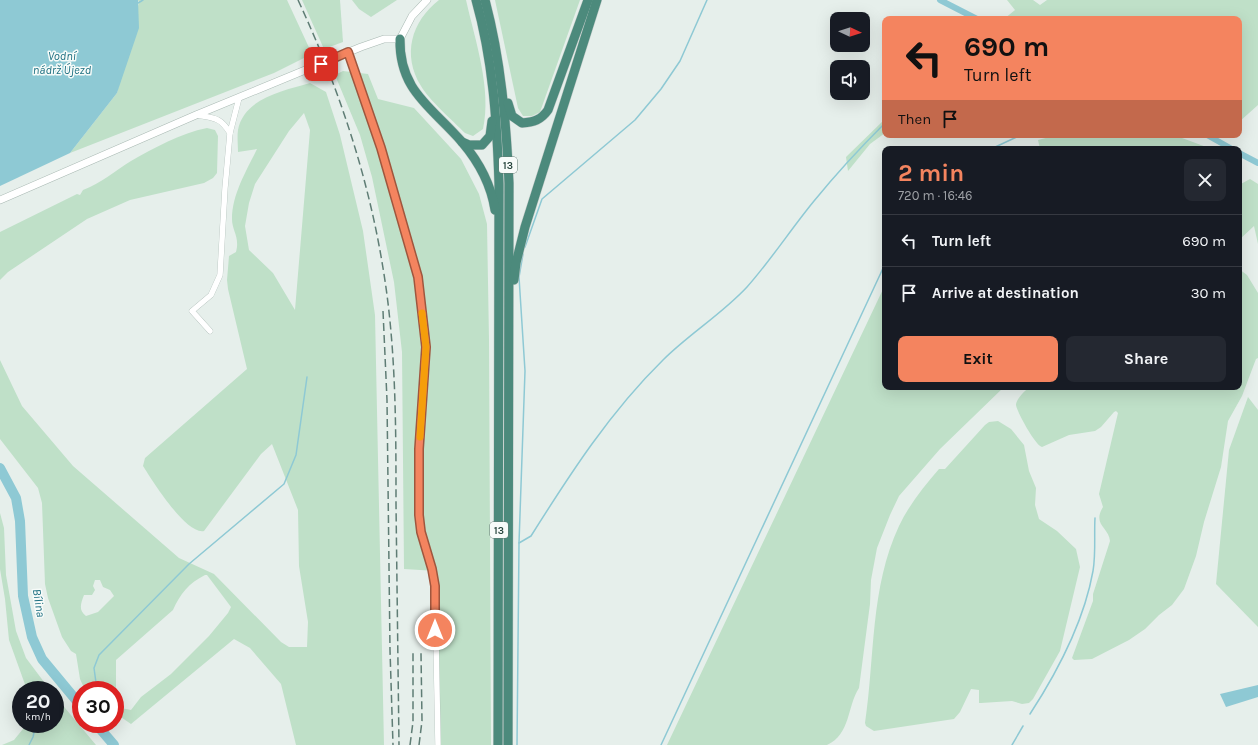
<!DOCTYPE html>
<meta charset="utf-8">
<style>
:root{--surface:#171b24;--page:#242831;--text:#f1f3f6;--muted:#9ea1a6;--line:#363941;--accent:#f4845f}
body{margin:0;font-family:Karla,sans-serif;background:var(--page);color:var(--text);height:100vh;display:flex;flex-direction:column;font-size:15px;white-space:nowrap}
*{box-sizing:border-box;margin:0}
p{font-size:13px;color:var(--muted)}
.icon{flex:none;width:22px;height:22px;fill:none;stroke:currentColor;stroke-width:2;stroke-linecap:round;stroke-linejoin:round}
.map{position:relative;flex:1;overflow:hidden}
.details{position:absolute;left:882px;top:146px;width:360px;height:244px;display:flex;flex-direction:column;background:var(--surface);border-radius:8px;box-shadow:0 4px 16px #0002}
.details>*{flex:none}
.banner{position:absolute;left:882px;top:16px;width:360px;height:122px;border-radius:8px;box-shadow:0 4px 16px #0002;background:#f4845f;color:#111;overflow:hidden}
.needle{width:26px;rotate:94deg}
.controls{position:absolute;left:830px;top:12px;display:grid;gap:8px}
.controls a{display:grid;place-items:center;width:40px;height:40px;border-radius:8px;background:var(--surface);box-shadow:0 4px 16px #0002;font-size:20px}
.speed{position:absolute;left:12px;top:681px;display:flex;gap:8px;font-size:20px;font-weight:700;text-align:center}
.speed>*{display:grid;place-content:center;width:52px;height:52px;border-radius:50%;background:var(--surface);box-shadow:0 4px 16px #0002;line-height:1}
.speed small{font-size:10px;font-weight:400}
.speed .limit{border:6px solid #d22;background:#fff;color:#111}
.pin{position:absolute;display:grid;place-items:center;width:34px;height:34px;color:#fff;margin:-17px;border-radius:8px;box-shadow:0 2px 6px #0006}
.me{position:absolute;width:44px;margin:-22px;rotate:0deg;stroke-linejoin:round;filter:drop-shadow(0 0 3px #0008)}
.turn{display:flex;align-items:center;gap:14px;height:84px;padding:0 16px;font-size:18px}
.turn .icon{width:52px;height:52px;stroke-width:2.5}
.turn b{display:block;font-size:28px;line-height:34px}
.then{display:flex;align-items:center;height:38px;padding:0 16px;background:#0003;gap:8px;font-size:15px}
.round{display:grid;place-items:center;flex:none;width:42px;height:42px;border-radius:8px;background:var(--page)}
.head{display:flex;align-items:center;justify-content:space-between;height:68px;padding:0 16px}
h1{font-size:24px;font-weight:700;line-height:30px;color:var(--accent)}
.button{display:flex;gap:8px;margin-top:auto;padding:8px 16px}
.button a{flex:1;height:46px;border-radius:8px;background:var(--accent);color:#111;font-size:16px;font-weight:700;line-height:46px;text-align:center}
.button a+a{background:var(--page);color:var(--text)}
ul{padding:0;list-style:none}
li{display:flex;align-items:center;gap:12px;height:52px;padding:0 16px;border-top:1px solid var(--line)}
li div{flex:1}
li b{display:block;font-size:15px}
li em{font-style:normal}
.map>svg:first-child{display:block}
</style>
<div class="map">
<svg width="1258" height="745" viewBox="0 0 1258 745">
<rect width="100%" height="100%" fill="#e6efeb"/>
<g fill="#bfe0c8" fill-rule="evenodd">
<path d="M138,0H287L312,54L274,73L70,153L117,93L139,2Z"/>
<path d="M302,0H340L343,42L324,49Z"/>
<path d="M352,0H397L371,17L359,9Z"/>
<path d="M439,0H466C475,40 492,89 483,129L473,136L465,133C453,121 429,100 421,86C402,55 411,22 439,0Z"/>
<path d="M495,0H580L540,112L532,116H523L518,108Z"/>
<path d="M1007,0H1033L1040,5L1047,0H1258V105L1239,122V19H1004L1015,10Z"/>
<path d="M343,71L368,74L378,99L414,108L461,159L479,194L487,224L489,340L491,745H441L436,571L404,569L402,352L394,282L372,177L360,135L335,75Z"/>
<path d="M310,83L326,92L340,135L363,231L375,315L384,745H296L281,684L250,648L234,639L131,724L115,713V690H85L80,679L76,654L71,651L62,637L48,598L45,584L42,503L38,488L0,439V360L22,406L73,466L179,558L214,574L281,642L289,647H307L308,622L299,566L298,510L272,444L261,454L204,531C186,535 152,480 143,466L145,458L247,369L228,289L227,280L229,256L236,252C240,237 232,231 232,219C232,194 247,170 257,149L238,152C238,145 237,137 238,130C244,98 283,91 310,83ZM304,113L310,130L295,310L273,273L249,250L245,226L249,203L255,184L289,131ZM205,575H207L231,607L228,613L209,636L171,674L141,697L131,710L121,708L116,689V660L173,610C180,594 189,583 205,575ZM95,580H100L103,587L110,590L114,596L98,612L86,616C78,610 81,603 84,595H92L95,590L93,586Z"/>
<path d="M885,119V133L870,144L848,171L846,157Z"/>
<path d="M207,128L215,130L218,136L217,173L213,178L204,183L130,200L87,219L8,272L0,280V232L77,194L80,195L83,190C101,183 115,171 131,161C154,148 181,133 207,128Z"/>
<path d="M1057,135H1174L1209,148L1040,149L1038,140Z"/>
<path d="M1250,179L1258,184V244L1254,226L1239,240V185Z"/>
<path d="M1239,269L1247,275L1258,293V358L1256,359L1242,396L1228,421L1221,467L1204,522L1196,556L1184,589L1172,605L1159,615L1145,629L1129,640L1092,659L1074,660L1072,658L1093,601V594L1110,541C1109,527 1092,525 1103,507L1099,494L1118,413L1116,411L1114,412L1101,427L1095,431L1069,435L1042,447C1035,445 1017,412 1016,405C1016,399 1025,391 1029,387H1239Z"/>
<path d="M885,285V387H1004L940,449L899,496L890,515L877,548L871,580L870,604L859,688C847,706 851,734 827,745H667Z"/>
<path d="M1248,397L1258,410V627L1216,584L1229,450Z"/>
<path d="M998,421L1011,429L1024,445L1029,471L1036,488L1035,505L1039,519L1057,531L1076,549L1080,567L1060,651L1033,699L1029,703L1022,704L1012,701L981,703H979V690L971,689L960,712L954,719L874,731L866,726L865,723C875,657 870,588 899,526C909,505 924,486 939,469H945L985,425L989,422Z"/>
<path d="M0,513L4,528L6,575L16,631L26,658L50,690H27L9,640L5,599L0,569Z"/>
<path d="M55,696L96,745H2L14,740L27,724H55Z"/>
</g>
<g fill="#8ec9d4">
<path d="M0,0H138L139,28L117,93L70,153L0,186Z"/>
<path d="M1258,685V697L1226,707L1220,694Z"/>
</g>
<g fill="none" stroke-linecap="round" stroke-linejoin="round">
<g stroke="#8ec9d4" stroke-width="1.5">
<path d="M138,3L143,0"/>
<path d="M991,149L1021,135"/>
<path d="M525,247L542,199L635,120L661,89L680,61L707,0"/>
<path d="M519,543L525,371L519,277L523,254"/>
<path d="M97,690L94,668L99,655L189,564L284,484L296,455L307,377"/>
<path d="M1030,714C1058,671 1084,622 1093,571C1096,554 1094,535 1095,518"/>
<path d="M102,724L103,733"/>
<path d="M29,745L33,737L35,728"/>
<path d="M517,745L519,543L531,536C570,474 610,412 663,360C689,334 722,314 747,287C771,260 791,229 814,201C836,174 860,148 885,123"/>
<path d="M661,745L885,264"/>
<path d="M1012,745L1023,726"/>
</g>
<g stroke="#8ec9d4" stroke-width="6">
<path d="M940,0L977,19"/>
<path d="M1207,135L1232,149"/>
<path d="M1239,153L1258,163"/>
</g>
<g stroke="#8ec9d4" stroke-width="10">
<path d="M0,468L16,498L20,521L23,596L32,637L42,659L81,706"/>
<path d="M96,724L114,745"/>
</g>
<defs>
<g id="minor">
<path d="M348,52L381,148L419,277L426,347L419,449V515L421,532L432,569L435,586L438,745"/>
<path d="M197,115C214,118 220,117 230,133L239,98"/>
<path d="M210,331L192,311L211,295L220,275L225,188L230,133"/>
</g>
<path id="tertiary" d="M0,200L196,115L361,47L384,39H400L412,16L427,0"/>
<g id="trunk">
<path d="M476,0C493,60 497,122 499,184L498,745"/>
<path d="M485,0C501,60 506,120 509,183L508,745"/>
<path d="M400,39C399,91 432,107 462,142C479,162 491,184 495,210"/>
<path d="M508,103L512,116L522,123C534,122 541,120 548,110L588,0"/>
<path d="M462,142L469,145H482L490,136L492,121"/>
<path d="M514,280L516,263L525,227L597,0"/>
</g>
</defs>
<use href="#minor" stroke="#a8b8b2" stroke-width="6"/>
<use href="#tertiary" stroke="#a8b8b2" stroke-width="8"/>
<use href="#trunk" stroke="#c2cac8" stroke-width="10"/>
<use href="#minor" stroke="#fff" stroke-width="5.5"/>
<use href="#tertiary" stroke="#fff" stroke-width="7"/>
<use href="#trunk" stroke="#4c8a7c" stroke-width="9"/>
<g stroke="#5f7d75" stroke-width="1.5" stroke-dasharray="8 4" stroke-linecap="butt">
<path d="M298,0C338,86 368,175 383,268C396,346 396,425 396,504C397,585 398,665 399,745"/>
<path d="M383,311L387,400L390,650L393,745"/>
<path d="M410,745L413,722V653"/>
<path d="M419,745L422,721L421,653"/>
</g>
</g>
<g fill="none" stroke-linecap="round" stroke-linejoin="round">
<defs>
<path id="route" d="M321,64L348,52L381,148L418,277L426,347L419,449V515L421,532L432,569L435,586V630"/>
</defs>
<use href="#route" stroke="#9f563e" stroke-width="10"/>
<use href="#route" stroke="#f4845f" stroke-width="7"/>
<path stroke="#f59e0b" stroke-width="7" d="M420,437L426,347L422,313"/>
</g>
<g text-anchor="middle" stroke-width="3" stroke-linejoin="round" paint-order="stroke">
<g fill="#f7fbf9" stroke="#637a73" stroke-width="1">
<rect x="499" y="157" width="18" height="16" rx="3"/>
<rect x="490" y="522" width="18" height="16" rx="3"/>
</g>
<g font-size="10" font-weight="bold" fill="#24423a">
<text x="508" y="169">13</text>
<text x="499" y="534">13</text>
</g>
<g font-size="12" font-style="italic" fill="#1c6f80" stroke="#f7fbf9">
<text x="62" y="60">Vodní<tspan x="62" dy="14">nádrž Újezd</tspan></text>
<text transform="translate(39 603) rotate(81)" y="4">Bílina</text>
</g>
</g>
</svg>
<div class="controls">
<a><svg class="needle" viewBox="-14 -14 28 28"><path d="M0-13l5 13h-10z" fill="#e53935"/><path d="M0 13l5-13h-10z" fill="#9ea1a6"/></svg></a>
<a><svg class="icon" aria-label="sound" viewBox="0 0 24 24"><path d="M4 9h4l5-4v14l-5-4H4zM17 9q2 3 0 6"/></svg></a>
</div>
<div class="speed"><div>20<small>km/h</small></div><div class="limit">30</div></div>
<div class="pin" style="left:321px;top:64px;background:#d93025"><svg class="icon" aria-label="arrive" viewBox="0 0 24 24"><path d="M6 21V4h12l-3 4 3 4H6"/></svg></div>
<svg class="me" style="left:435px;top:630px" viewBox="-20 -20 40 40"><circle r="17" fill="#f4845f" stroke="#fff" stroke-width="3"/><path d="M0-11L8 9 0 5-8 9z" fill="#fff"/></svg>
<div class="banner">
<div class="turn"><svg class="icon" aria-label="left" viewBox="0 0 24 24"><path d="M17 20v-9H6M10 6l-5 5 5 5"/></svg><div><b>690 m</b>Turn left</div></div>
<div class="then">Then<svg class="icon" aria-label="arrive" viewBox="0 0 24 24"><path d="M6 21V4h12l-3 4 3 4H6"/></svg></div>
</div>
<section class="details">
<div class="head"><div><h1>2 min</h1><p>720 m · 16:46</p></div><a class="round"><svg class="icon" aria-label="close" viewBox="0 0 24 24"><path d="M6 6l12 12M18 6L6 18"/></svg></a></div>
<ul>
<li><svg class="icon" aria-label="left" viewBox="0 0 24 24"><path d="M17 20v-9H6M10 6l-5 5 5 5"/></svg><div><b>Turn left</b></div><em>690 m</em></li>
<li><svg class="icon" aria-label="arrive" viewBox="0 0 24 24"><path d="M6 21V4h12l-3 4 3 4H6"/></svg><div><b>Arrive at destination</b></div><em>30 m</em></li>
</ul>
<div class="button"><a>Exit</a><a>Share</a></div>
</section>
</div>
